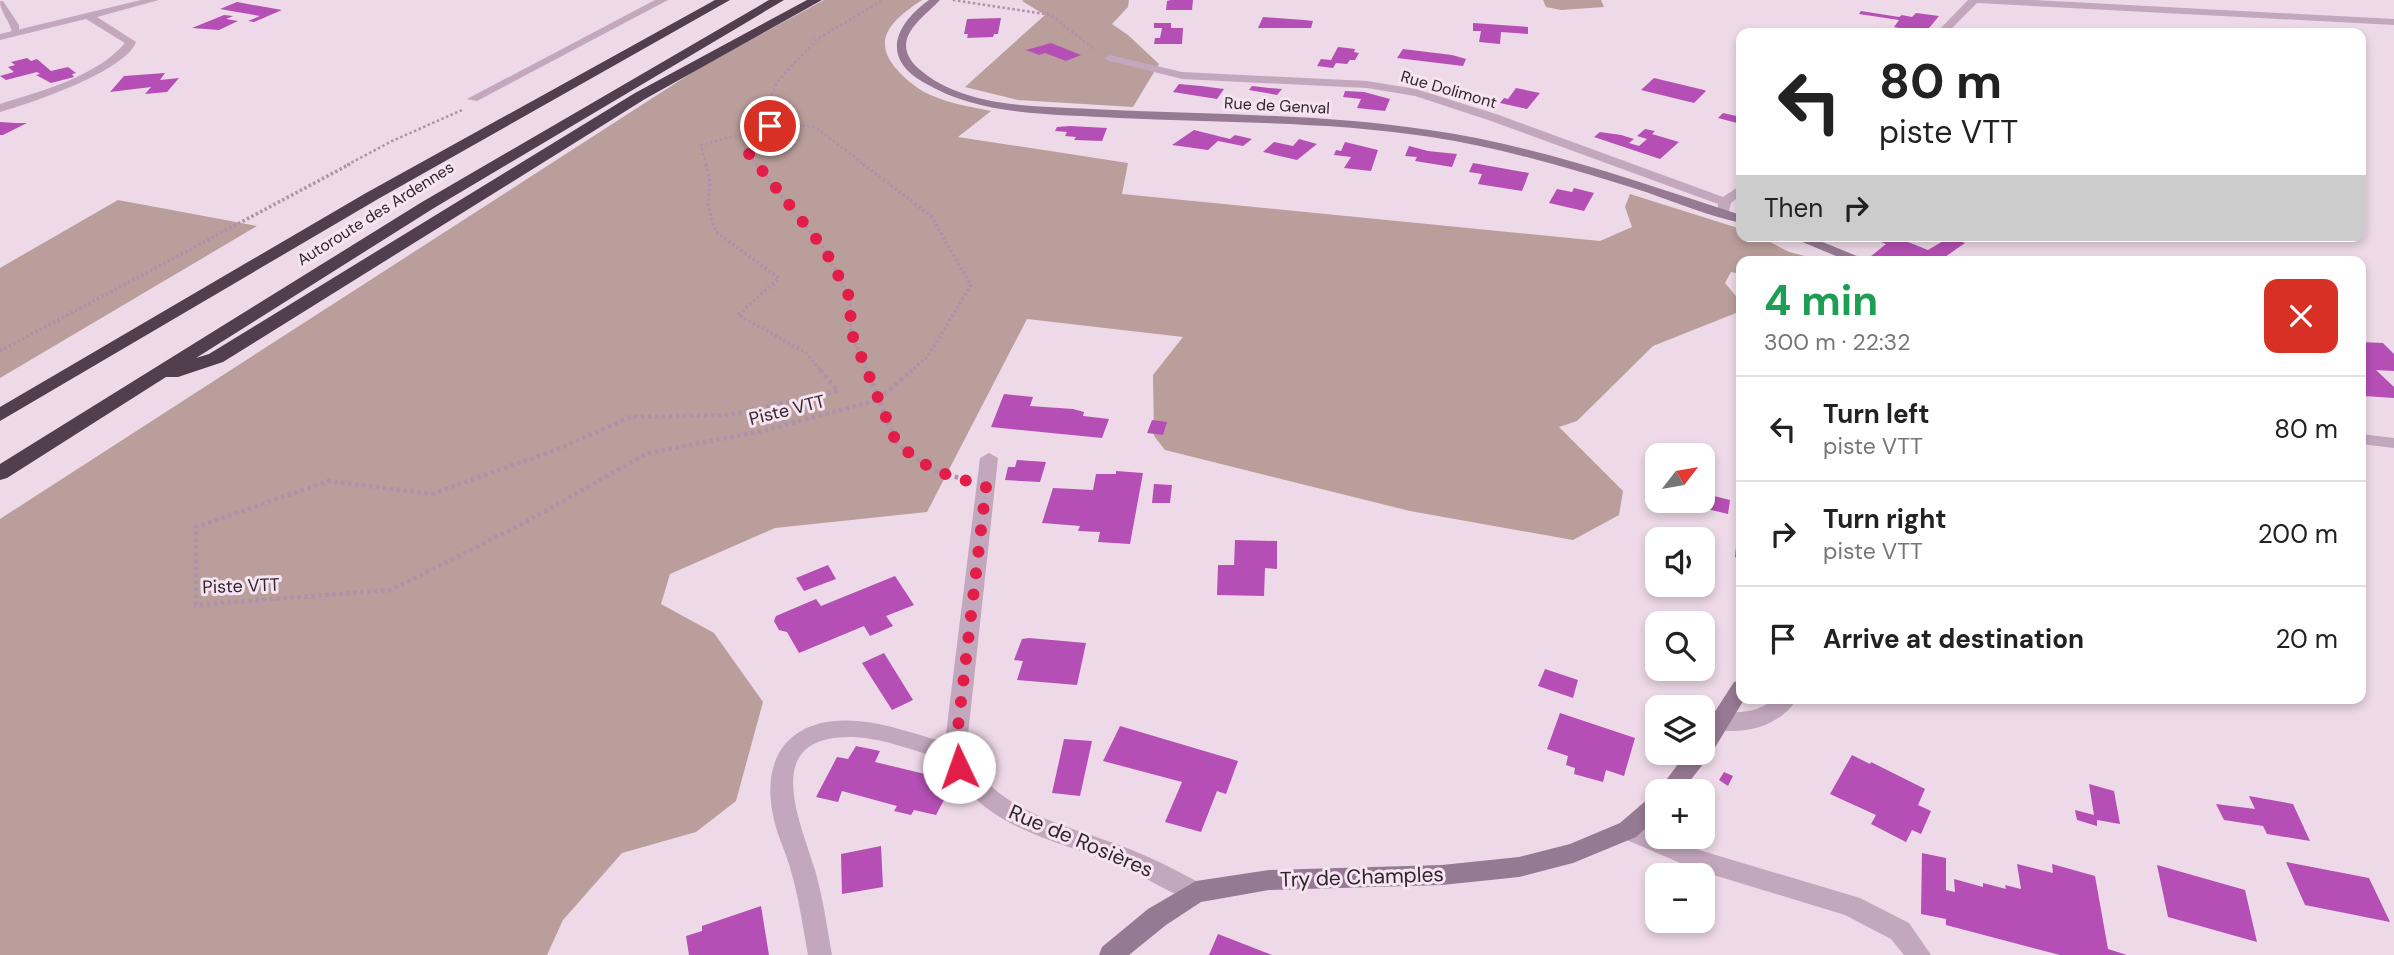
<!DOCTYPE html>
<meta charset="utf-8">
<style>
:root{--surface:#fff;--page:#f2f2f2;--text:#222;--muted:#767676;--line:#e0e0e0}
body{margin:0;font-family:"DM Sans",sans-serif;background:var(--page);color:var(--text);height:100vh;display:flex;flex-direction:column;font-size:26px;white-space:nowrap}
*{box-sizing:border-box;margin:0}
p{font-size:23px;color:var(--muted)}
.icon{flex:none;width:38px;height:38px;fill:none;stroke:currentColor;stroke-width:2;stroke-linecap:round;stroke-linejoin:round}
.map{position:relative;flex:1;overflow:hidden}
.panel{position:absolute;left:1736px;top:256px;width:630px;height:448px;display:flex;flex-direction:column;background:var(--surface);border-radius:14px;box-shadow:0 4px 10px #0003}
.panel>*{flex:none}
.guide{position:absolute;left:1736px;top:28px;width:630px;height:214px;border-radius:14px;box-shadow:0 4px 10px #0003;background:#fff;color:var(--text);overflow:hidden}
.needle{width:46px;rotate:59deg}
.tools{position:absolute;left:1645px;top:443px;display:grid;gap:14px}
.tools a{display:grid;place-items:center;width:70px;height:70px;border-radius:14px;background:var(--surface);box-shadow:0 4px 10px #0003;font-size:35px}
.pin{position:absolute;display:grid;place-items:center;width:60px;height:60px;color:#fff;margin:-30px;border:4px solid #fff;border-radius:50%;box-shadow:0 2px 7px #0007}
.me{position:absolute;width:77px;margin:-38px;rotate:357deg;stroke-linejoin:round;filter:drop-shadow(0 0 5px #0008)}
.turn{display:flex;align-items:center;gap:24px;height:147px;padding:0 28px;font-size:32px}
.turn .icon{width:91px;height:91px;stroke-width:2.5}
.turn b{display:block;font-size:49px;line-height:60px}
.then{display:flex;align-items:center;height:66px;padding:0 28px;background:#0003;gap:14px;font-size:26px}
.round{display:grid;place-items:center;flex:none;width:74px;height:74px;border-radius:14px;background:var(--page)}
.overview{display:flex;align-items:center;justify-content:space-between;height:119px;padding:0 28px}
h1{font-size:42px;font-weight:700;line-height:52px;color:#1e9e55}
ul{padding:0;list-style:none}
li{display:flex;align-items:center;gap:21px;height:105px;padding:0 28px;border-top:2px solid var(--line)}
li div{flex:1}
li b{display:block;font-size:26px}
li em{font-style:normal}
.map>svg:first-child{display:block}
</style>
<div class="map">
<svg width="2394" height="955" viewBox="0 0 2394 955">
<rect width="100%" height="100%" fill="#edd9e7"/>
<g fill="#ba9e9b">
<path d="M824,0H922C890,21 868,42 902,75C910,83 922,92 933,96C952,104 971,107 991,111L958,137L1128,163L1122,194L1600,241L1632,227L1625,207L1630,194L1741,229V236H1759L1789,252L1825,261H1741V274L1731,272L1725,283L1741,302V311L1653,346L1577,421L1559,427L1623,491L1619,515L1573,540L1410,511L1165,450L1154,436L1153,375L1183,337L1027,319L927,512L775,528L670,574L661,604L714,633L763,702L736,801L696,832L622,853L563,920L547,955H0V519L699,68Z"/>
<path d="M1024,0H1129L1128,7L1112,24L1128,35L1159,64L1133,107L1018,100L965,87L1045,15L1022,1Z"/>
<path d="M1543,0H1601L1604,7L1561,10L1546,7Z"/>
<path d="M118,200L257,226L0,378V268Z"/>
</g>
<g fill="#b54fb5">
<path d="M1171,0H1193L1192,10H1166L1167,1Z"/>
<path d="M237,2L282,10L254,22L248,21L260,16L220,9Z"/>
<path d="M1861,11L1899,17L1902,15L1912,17L1916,13L1939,16L1925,33L1894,27L1899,20L1859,14Z"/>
<path d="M224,15L233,16L226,19L238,21L219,30L192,28Z"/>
<path d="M1263,17L1304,20L1313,21L1311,28H1258Z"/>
<path d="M1001,18L998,34H994L993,37L967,38L968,34H964L967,19Z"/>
<path d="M1154,23H1171V28H1183L1182,44H1154L1155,38H1160L1162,28H1154Z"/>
<path d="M1473,23L1528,27V34L1501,32L1500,44L1479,42L1481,31H1473Z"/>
<path d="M1880,28L1899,33L1861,32L1864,29Z"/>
<path d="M1051,43L1081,55L1066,61L1045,53L1039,55L1026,50Z"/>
<path d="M1338,47L1355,49L1354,52L1359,53L1355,60H1350L1347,64L1336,63L1333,68L1317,66L1321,59L1331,60Z"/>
<path d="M1403,49L1452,55L1466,59L1463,66L1397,58Z"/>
<path d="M27,58L31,61L37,59L51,71L68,67L76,73L72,74L74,77L51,83L36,75L40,74L37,72L6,80L0,76L14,72L8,67L15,65L11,62Z"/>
<path d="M165,73L160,80L179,78L167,92L145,94L151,87L110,92L124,76Z"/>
<path d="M1654,78L1704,90L1706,91L1694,103L1641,90Z"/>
<path d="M1179,84L1201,86L1224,89L1217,99L1173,92Z"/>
<path d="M1252,86L1269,88L1282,89L1277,95L1249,90Z"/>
<path d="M1516,88L1540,93L1527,109L1500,103L1504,98L1508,99Z"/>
<path d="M1345,91L1364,92L1390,99L1385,111L1357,108L1361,99L1343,97Z"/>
<path d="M1723,113L1741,117V124L1718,118Z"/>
<path d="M0,122L15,123H27L3,135H0Z"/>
<path d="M1057,127L1070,126L1107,128L1102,141L1074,140L1076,137L1065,136L1067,132L1055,131Z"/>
<path d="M1645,129L1655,131L1652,134L1679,142L1660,159L1594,137L1600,132L1621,135L1634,139L1629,143L1639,146L1647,139L1637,136Z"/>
<path d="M1194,130L1230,139L1235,135L1252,139L1243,146L1218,141L1208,150L1172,145Z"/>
<path d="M1299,139L1317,144L1297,160L1263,152L1274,142L1293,146Z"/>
<path d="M1345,142L1378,150L1371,171L1344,168L1351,157L1334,155L1336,150L1341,151Z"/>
<path d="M1409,146L1428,151L1457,154L1452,167L1415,161L1417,157L1405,156Z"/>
<path d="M1473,163L1529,173L1522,191L1478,184L1482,174L1469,172Z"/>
<path d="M1574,188L1594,193L1584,211L1549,203L1557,189L1572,192Z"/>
<path d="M1865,236H1893L1928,250L1950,237L1965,243L1945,257L1955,261H1918L1912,258L1909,261H1881L1870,257L1886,244Z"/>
<path d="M2361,342L2383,343L2394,354V371L2376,370L2394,387V398L2364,396L2361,393Z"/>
<path d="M1004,394L1033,397L1030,406L1073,409L1084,412L1083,416L1109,419L1102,438L991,427Z"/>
<path d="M1152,420L1167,422L1163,435L1147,433Z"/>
<path d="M1017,460L1046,462L1040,482L1005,480L1008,467H1015Z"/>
<path d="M1116,471L1143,473L1130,544L1098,542L1100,532L1078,531L1080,526L1042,523L1053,488L1093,490L1096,474H1116Z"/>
<path d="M1154,484L1172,485L1170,503H1152Z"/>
<path d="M1706,494L1730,500L1728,514L1703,508Z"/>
<path d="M1737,537L1741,538V559L1735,557Z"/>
<path d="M1235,540L1277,541V569L1265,568L1264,596L1217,595L1218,565H1234Z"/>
<path d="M828,565L836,579L804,591L796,578Z"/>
<path d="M895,576L914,605L886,616L893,626L870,636L864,626L799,653L787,632L779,630L774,621L776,616L816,599L821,606Z"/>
<path d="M1029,638L1086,643L1077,685L1017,680L1023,661L1014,660L1022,639Z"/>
<path d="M884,653L913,700L892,710L862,663Z"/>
<path d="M1545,669L1578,680L1573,698L1538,686Z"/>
<path d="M1560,713L1635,738L1624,776L1606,770L1603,782L1574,774L1575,768L1566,765L1568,756L1547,749Z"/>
<path d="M1120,726L1238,761L1226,794L1217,791L1201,832L1165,822L1182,782L1103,761Z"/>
<path d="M1064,739L1092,741L1080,796L1052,793Z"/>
<path d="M856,746L880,751L875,762L954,781L936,815L914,810L911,815L894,811L897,806L842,791L838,802L816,797L837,757L848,759Z"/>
<path d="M1852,755L1870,764L1871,762L1925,789L1918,805L1931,811L1921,834L1912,830L1906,842L1871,824L1876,815L1830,794Z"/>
<path d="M1724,772L1733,776L1728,786L1719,780Z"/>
<path d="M2089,784L2114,791L2120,824L2097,820V826L2077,820L2075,810L2094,815Z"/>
<path d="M2249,796L2293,804L2310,841L2267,834L2263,826L2224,820L2216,804L2255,809Z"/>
<path d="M881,846L883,887L842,894L841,854Z"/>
<path d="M1922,853L1946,858V890L1955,892L1954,879L1983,887V883L2006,889L2005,885L2021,889L2017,864L2053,873L2052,864L2095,876L2108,949L2127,955H2060L1946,925V919L1921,914Z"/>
<path d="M2286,862L2369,878L2390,922L2305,905Z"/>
<path d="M2157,865L2245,890L2257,942L2168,917Z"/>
<path d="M761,906L769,955H689L686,936L702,931V926Z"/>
<path d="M1218,934L1272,955H1209Z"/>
</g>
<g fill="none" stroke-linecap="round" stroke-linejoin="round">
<g stroke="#af91a9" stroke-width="2.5" stroke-dasharray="2.5 2.5" stroke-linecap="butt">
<path d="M953,0L1051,15L1095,50"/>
<path d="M347,165L392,141L462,110"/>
<path d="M706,165L701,145L784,123L815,127L865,165"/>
<path d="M757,165L745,150L778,81L817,39L883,0"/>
</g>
<g stroke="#af91a9" stroke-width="3.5" stroke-dasharray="2.5 2.5" stroke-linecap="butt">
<path d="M706,164L710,182L708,205L716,232L779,278L738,315L805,352L822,372"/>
<path d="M756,164L825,250L850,298L851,332L867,372"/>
<path d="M863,164L931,216L971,285L928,356L910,372"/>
<path d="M0,351L350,164"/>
</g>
<g stroke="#af91a9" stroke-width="4.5" stroke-dasharray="3.5 3.5" stroke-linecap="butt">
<path d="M820,370L838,391L728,415L630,417L563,447L432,494L329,481L196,527V605L391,590L524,523L648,453L762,431L878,400L912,370"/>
<path d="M867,370L897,444L933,470L966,480"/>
</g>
<path fill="#c3a7bd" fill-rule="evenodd" d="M0,1H3L19,25V35L12,33C10,20 0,13 0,1Z"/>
<g fill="#c3a7bd" fill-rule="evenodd">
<path d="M141,0H159L97,17L136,42C126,71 29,104 0,112V104C41,91 96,77 125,43L86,19L0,40V34Z"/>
<path d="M655,0H668L477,101L467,99Z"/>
<path d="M1968,0H2034L2394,19V25L1977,3L1947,33H1936Z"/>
<path d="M1110,55L1182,72L1367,81L1416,89L1499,115L1723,197L1741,185V195L1731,203L1728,215H1718V204L1491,121L1415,96L1367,88L1182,79L1106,60L1105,58Z"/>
<path d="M2361,434L2394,438V448L2361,444Z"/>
<path d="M989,453L998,458L966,753C997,815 1073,826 1132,850C1157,860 1181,873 1204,885L1208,892L1204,899L1196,903C1169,893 1144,876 1118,865C1053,838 981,829 947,760C916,752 885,738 853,737C760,735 799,818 815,870C823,898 827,927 832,955H808C803,927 799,899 791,871C786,851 775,832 772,810C762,749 797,716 857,721C888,723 916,735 945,742L980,458Z"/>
<path d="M1774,698H1797C1782,726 1741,737 1711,728L1708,722L1711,716C1735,709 1755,717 1774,698Z"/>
<path d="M1628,820L1657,832V836H1667L1699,850L1860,898L1909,923L1931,955H1904L1891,939L1845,915L1694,869L1620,837L1617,830L1620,823Z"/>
</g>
<g fill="#967993" fill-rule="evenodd">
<path d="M929,0H940C922,19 888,40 918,68C962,108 1035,106 1091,109C1203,115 1318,113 1429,130C1536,145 1639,182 1741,215V223C1709,216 1677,203 1646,192C1575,170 1504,148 1431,137C1328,121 1222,123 1119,118C1054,114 981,117 923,82C880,57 896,24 929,0Z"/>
<path d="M1788,236H1808L1869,261H1848Z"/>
<path d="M1741,680V698H1745L1711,754L1682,791H1658L1687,752H1703V730L1734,682Z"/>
<path d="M1657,796V818L1636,837L1573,863L1519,877L1442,885L1269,890L1201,902L1166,925L1129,955H1099L1102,947L1148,909L1196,881L1269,870L1442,865L1519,857L1570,844L1620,823L1649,798Z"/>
</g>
<g fill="#513e4f" fill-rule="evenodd">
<path d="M715,0H730L378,199L0,421V407L366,193Z"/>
<path d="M769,0H784L434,208L196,358L209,354L635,93L807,0H822L645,99L223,362L178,377H166L7,478L0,480V464L422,202Z"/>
</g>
</g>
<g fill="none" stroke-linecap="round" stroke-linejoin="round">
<path stroke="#e11d48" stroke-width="12" stroke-dasharray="0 21.6" d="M770,126L755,129L746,150L825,250L850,298L851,332L897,444L933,470L986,487L955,753L959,767"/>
</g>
<g text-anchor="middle" stroke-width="6" stroke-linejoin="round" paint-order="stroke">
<g font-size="16" fill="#312630" stroke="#f6e4f0">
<text transform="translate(1449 89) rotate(16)" y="6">Rue Dolimont</text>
<text transform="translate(1277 105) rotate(3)" y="6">Rue de Genval</text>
<text transform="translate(375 213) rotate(-32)" y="6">Autoroute des Ardennes</text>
</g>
<g font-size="18" fill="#312630" stroke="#f6e4f0">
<text transform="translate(787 410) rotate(-14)" y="6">Piste VTT</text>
<text transform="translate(241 586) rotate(-2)" y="6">Piste VTT</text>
</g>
<g font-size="21" fill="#312630" stroke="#f6e4f0">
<text transform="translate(1081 841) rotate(23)" y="7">Rue de Rosières</text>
<text transform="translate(1362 877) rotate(-2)" y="7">Try de Champles</text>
</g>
</g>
</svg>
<div class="tools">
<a><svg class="needle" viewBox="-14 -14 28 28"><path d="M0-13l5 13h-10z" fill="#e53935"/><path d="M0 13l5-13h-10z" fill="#767676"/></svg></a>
<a><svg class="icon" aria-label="sound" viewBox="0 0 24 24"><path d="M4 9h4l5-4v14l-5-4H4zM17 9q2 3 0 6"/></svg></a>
<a><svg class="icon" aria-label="search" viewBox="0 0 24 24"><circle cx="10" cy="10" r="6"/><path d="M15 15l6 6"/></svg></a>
<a><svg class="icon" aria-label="layers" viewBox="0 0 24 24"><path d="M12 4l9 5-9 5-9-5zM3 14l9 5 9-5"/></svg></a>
<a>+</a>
<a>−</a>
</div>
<div class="pin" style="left:770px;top:126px;background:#d93025"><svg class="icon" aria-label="arrive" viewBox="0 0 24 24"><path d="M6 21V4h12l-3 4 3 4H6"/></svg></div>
<svg class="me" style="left:959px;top:767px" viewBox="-20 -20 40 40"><circle r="19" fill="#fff"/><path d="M0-13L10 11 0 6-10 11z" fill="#e11d48"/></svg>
<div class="guide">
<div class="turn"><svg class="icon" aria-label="left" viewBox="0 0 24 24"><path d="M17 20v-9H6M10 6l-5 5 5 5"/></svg><div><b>80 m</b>piste VTT</div></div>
<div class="then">Then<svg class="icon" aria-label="right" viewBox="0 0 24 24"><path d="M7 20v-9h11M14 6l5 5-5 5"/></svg></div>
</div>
<section class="panel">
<div class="overview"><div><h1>4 min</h1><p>300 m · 22:32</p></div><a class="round" style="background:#d93025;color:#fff"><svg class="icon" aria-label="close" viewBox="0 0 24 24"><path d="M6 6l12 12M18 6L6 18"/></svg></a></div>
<ul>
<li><svg class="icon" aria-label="left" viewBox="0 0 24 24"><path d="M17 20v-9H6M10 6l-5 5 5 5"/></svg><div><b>Turn left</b><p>piste VTT</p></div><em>80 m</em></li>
<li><svg class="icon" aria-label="right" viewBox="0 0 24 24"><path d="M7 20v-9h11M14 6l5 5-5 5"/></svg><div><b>Turn right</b><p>piste VTT</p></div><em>200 m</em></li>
<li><svg class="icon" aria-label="arrive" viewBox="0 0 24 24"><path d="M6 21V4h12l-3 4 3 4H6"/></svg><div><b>Arrive at destination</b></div><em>20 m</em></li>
</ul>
</section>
</div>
